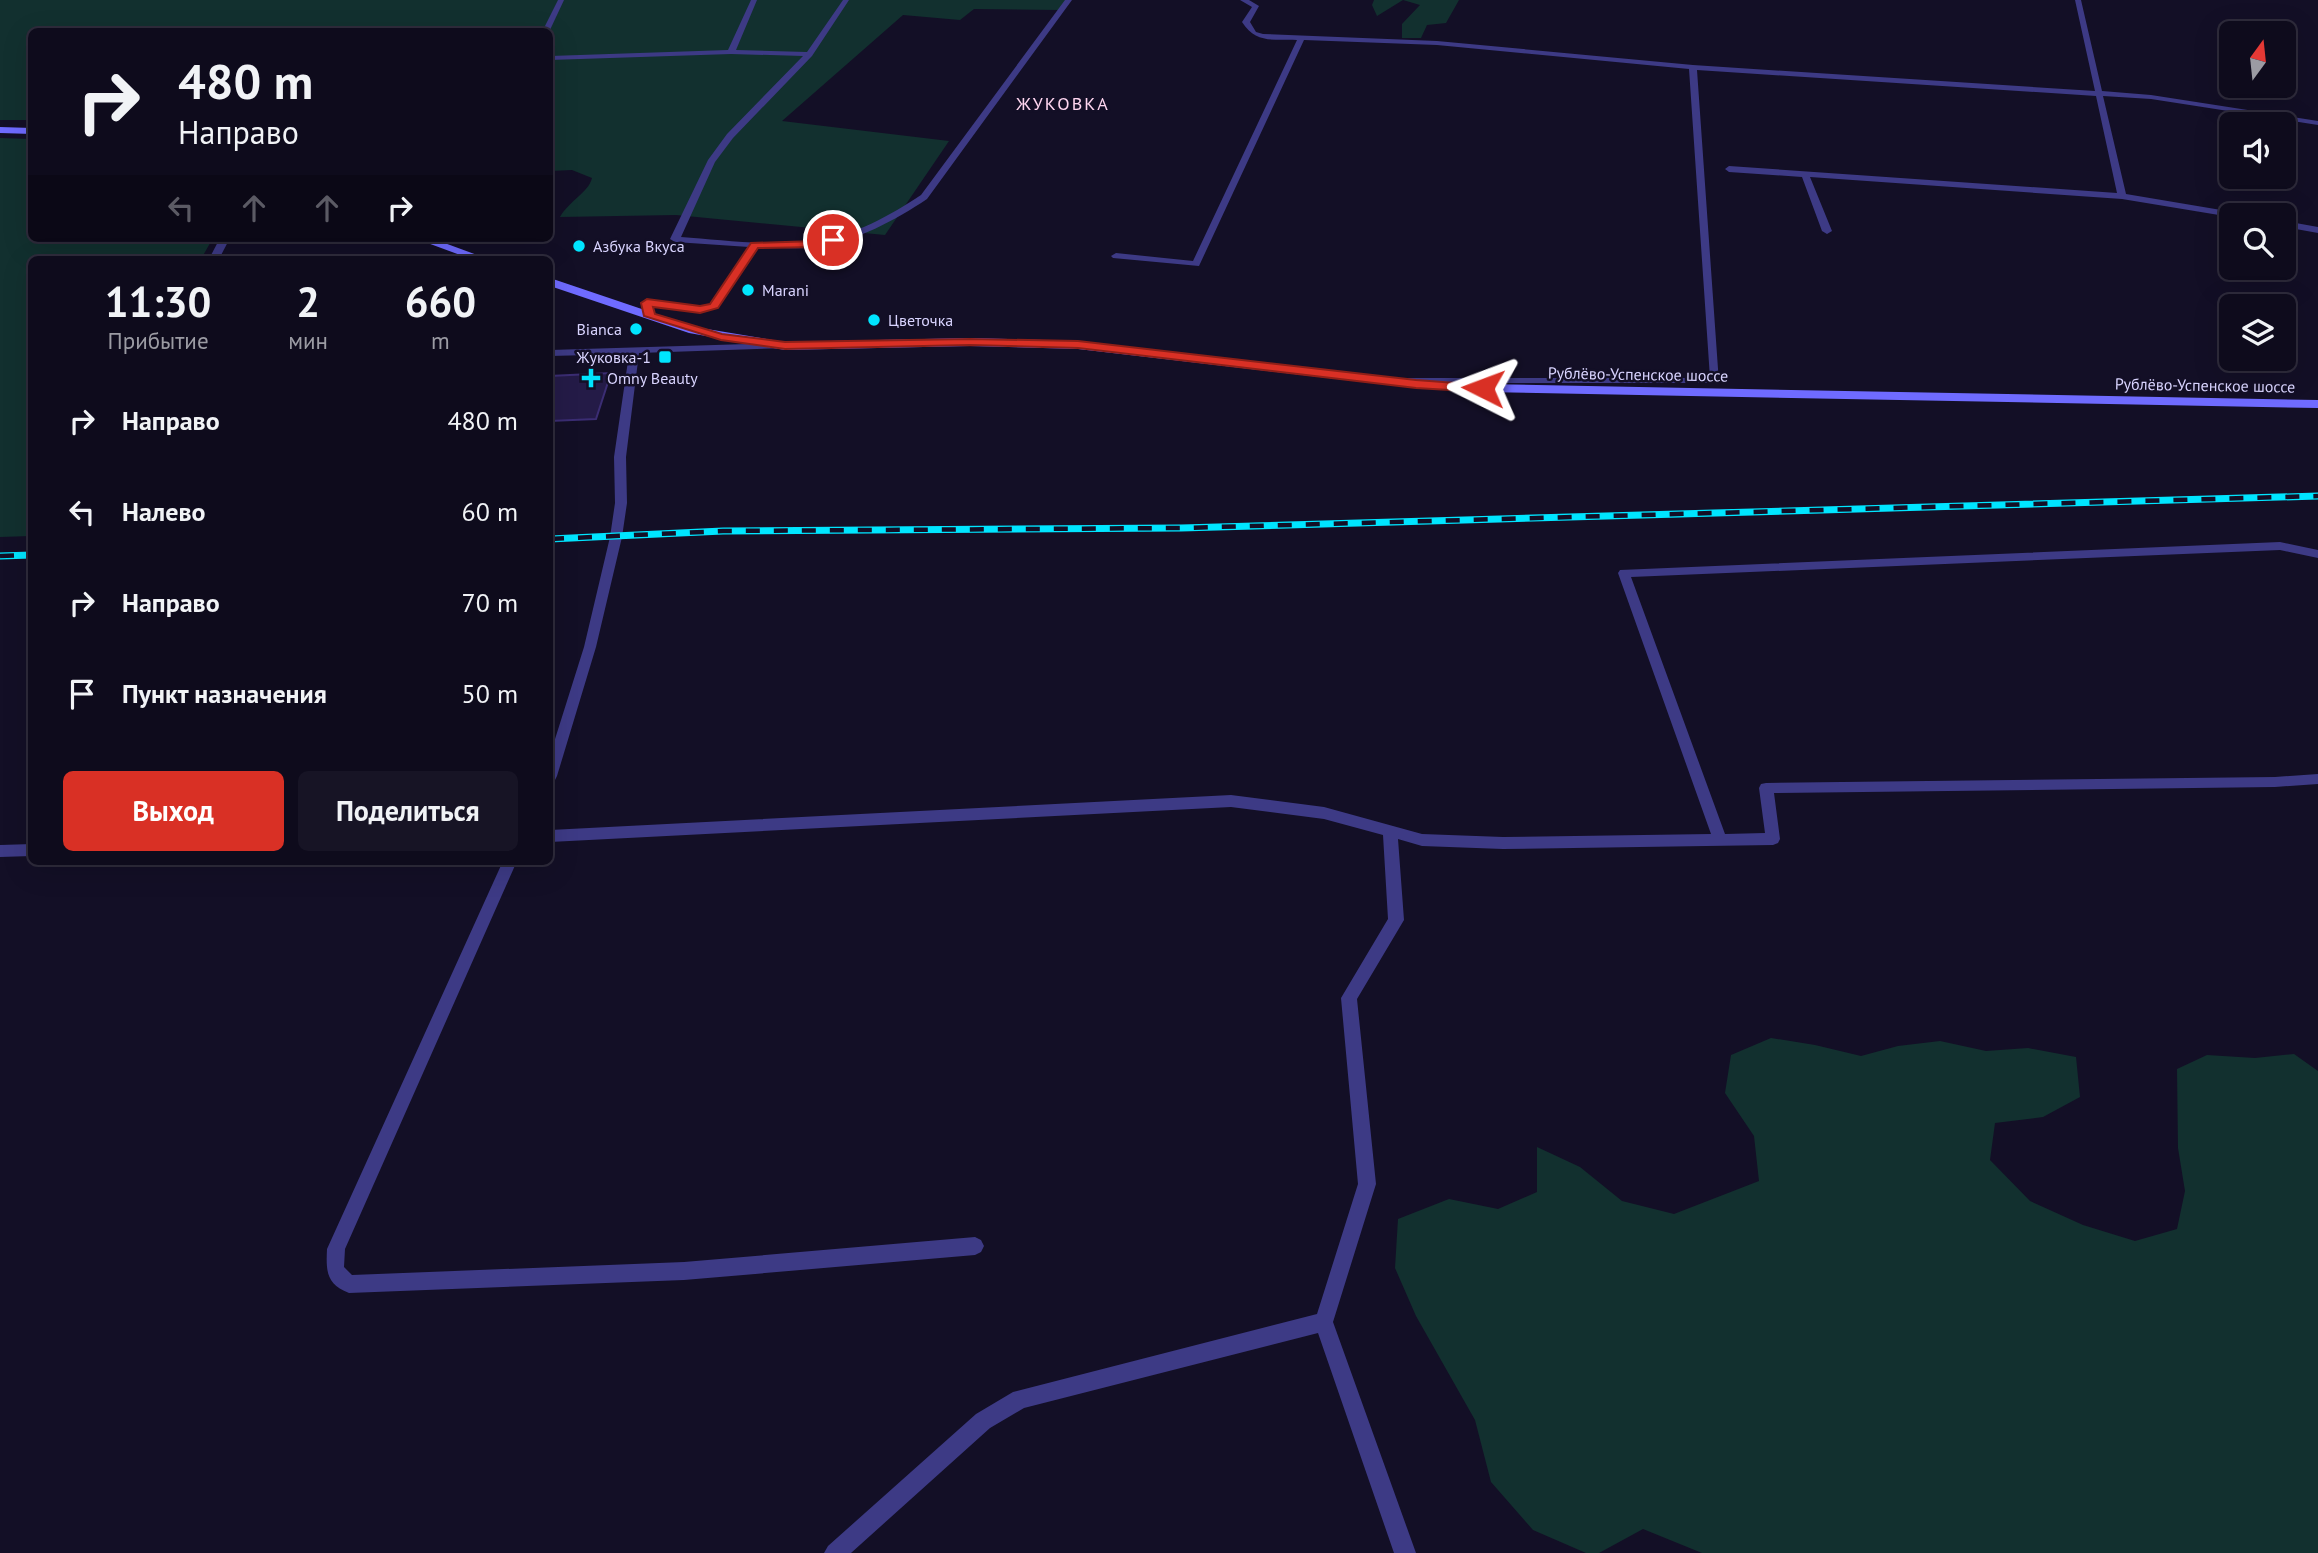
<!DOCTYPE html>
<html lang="ru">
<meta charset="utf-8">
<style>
:root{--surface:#0e0b1c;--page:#171425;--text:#f1f3f6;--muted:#9b9ba3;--line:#2e2b3b;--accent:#d93025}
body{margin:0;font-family:"PT Sans",sans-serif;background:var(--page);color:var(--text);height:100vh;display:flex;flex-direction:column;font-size:26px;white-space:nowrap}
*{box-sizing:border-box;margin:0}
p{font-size:23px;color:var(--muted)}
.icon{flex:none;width:38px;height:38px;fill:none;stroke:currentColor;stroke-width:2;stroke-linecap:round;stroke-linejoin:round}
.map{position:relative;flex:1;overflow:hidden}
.details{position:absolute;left:28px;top:256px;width:525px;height:609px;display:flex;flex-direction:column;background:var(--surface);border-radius:10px;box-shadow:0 7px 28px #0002,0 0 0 2px var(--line)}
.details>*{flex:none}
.top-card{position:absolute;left:28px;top:28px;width:525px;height:214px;border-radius:10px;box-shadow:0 7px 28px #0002,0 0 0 2px var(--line);background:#0e0b1c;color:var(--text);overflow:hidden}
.needle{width:46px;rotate:15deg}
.tools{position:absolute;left:2219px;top:21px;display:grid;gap:14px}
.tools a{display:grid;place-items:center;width:77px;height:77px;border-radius:10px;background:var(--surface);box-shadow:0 7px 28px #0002,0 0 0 2px var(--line);font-size:35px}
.pin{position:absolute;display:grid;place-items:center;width:60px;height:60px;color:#fff;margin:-30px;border:4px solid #fff;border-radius:50%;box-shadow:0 2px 7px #0007}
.me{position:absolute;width:77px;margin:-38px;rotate:273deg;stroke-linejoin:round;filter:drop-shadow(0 0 5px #0008)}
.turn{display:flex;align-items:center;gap:24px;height:147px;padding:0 35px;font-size:32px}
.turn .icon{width:91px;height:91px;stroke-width:2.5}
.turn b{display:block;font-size:49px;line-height:60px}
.lanes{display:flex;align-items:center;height:66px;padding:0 35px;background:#0003;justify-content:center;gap:35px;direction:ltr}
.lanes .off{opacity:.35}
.eta{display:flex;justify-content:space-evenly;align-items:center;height:119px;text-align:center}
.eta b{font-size:42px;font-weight:700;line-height:49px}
.action{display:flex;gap:14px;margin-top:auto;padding:14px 35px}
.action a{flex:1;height:80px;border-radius:10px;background:var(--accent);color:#fff;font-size:28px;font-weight:700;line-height:80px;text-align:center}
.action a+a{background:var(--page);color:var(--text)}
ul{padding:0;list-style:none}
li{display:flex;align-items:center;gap:21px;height:91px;padding:0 35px}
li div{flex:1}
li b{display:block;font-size:26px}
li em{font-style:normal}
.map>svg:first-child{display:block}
</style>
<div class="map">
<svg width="2318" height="1553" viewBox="0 0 2318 1553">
<rect width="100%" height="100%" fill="#130f26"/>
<g fill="#12302f">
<path d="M0,0H1068L1060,10L974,9L960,20L903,15L782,121L949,141L885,235L676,215L560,217C569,201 589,192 592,178L572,170L550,171V32H32L31,120H0Z"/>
<path d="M1374,0H1459L1446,23L1427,25L1421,38H1402V24L1420,5L1403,0L1377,16L1372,5Z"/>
<path d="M0,138L31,139L32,238H213L201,259H32L31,536L0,537Z"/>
<path d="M1771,1038L1815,1045L1861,1056L1898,1046L1940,1041L1986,1051L2028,1048L2076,1057L2080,1097L2043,1117L1995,1123L1990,1160L2030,1201L2083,1225L2135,1241L2177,1229L2185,1191L2178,1148L2177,1069L2207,1055L2255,1058L2294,1054L2318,1071V1553H1702L1643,1529L1599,1553H1586L1533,1530L1491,1482L1475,1420L1416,1316L1395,1268L1398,1219L1449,1199L1498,1209L1537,1192V1147L1580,1167L1622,1201L1674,1214L1759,1181L1754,1136L1725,1093L1731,1055Z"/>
</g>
<path fill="#241b47" stroke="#3b2d73" stroke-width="2" d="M611,373L596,419L550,421V376Z"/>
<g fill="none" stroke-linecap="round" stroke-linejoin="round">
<g fill="#3d3a85" fill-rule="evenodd">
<path d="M558,0H564L549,32H542Z"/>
<path d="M751,0H757L736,50L807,52L843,0H849L812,56L733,138L715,162L681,237C722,240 777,247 817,241C853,236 891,215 921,195L1065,0H1072L927,199C896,220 856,241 818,247C799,250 777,247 758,248L717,308L700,313L653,307L655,316L647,318L642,303L647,300L700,307L711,304L749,247L675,242L670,239L708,160L727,134L803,56L731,54L550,60V56L728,50Z"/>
<path d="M1240,0H1249L1259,6L1250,22L1256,32L1263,34L1437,41L1693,65L2095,91L2075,0H2081L2102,91L2151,95L2318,121V125L2151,99L2103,96L2126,194L2233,212L2237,215H2231V217L2122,199L1810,177L1832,231L1827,234L1822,231L1802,177L1729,172L1725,169L1729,166L2117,193L2096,96L1697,70L1719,383H1395L1391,382V378H1710L1689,69L1437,45L1304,40L1199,266L1113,258L1111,256L1116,253L1193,261L1297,40C1274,39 1256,44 1242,22L1252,7Z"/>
<path d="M2284,221L2318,227V233L2284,227Z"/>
<path d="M220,238H230L219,259H209Z"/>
<path d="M782,343L786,344V348L639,353L626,457L627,503L622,537L596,647L557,776L555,780L550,781V755L584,647L610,537L615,503L614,457L629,354L550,356V350Z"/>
<path d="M2280,542L2318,550V558L2280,550L1631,577L1725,834L1765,833L1759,788L1761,784L1766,783L2275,777L2318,774V784L2275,787L1774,793L1780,839L1778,843L1773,845L1503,849L1422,846L1398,839L1404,920L1357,999L1376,1184L1333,1322L1416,1553H1394L1318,1333L1024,1408L990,1428L851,1553H824L828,1546L976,1414L1013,1392L1317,1314L1358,1184L1341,998L1388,919L1383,835L1324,819L1231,807L550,842V830L1231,795L1324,807L1422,834L1503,837L1711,834L1618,573L1620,570Z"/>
<path d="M32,844V856L0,857V845Z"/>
<path d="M503,861H517L345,1249L344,1267L352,1275L684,1262L975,1237L981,1240L984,1246L981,1252L975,1255L684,1280L349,1293C326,1284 326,1271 327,1249Z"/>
</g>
<g fill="#6f6bff" fill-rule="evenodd">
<path d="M0,127L32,128V134L0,133Z"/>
<path d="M414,238H431L488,259H471Z"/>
<path d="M550,278L695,327L785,342L970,338L1078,341L1416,380L1483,384L2318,400V408L1483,392L1416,388L1078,349L970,346L785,350L689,333L550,286Z"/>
</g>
<defs>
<g id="rail">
<path d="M550,539L723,531L1181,528L2318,496"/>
<path d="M0,556L32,555"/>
</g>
</defs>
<use href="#rail" stroke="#00e5ff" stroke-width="7"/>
<use href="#rail" stroke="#130f26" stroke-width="4.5" stroke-dasharray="14" stroke-linecap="butt"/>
</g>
<path fill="#d93025" stroke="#8d1f18" stroke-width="2" d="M833,236L838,240L837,242L817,247L758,248L718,308L700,313L653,307L655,314L722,334L785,342L970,339L1078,341L1416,380L1483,385L1489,388L1483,392L1416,388L1078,348L970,345L785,349L721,340L644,316L641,303L647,299L700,306L710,304L751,243L817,241Z"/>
<g fill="#00e5ff" stroke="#130f26" stroke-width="2.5">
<circle cx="579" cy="246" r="7"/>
<circle cx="748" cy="290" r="7"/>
<circle cx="874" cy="320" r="7"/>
<circle cx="636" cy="329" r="7"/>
<rect x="658" y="350" width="14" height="14" rx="3.5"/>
<path d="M587.5 367.5h7v7h7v7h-7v7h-7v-7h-7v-7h7z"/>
</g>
<g text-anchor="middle" stroke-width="5" stroke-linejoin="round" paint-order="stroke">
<g font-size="16" fill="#d9d4ff" stroke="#130f26" text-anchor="start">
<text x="593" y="252">Азбука Вкуса</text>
<text x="762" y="296">Marani</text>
<text x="888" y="326">Цветочка</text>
<text x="622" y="335" text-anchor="end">Bianca</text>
<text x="651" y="363" text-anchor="end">Жуковка-1</text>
<text x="607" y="384">Omny Beauty</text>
</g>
<g font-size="16" fill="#d9d4ff" stroke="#130f26">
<text transform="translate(1638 374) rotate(1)" y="6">Рублёво-Успенское шоссе</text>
<text transform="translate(2205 385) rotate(1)" y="6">Рублёво-Успенское шоссе</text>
</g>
<g font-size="18" letter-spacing="2" fill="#ffd6f0" stroke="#130f26">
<text x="1063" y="110">ЖУКОВКА</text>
</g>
</g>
</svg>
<div class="tools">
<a><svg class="needle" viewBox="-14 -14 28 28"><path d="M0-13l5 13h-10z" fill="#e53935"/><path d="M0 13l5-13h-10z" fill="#9b9ba3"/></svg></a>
<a><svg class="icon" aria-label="sound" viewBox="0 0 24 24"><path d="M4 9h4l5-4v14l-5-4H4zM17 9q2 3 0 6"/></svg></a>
<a><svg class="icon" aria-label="search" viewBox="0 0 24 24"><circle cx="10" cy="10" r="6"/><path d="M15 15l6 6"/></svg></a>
<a><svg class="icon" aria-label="layers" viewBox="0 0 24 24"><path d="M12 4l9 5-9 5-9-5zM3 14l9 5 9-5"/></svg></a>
</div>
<div class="pin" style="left:833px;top:240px;background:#d93025"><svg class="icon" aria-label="arrive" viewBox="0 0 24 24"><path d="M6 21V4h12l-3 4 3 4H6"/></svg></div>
<svg class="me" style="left:1483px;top:388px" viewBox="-20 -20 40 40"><path d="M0-17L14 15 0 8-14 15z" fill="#d93025" stroke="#fff" stroke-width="4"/></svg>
<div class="top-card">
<div class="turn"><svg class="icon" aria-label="right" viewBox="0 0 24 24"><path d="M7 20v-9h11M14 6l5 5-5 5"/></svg><div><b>480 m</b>Направо</div></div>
<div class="lanes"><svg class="icon off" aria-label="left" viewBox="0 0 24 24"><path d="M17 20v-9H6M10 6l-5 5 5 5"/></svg><svg class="icon off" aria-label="ahead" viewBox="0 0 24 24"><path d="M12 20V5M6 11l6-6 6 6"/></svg><svg class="icon off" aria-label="ahead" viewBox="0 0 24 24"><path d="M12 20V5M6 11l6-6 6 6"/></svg><svg class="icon" aria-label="right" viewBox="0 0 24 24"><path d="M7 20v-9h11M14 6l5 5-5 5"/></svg></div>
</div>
<section class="details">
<div class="eta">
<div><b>11:30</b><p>Прибытие</p></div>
<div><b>2</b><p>мин</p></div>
<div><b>660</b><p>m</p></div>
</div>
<ul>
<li><svg class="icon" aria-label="right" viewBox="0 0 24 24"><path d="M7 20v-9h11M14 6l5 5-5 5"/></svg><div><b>Направо</b></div><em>480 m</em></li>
<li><svg class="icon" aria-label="left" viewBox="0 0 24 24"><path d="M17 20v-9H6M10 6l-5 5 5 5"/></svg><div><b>Налево</b></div><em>60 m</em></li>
<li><svg class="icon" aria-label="right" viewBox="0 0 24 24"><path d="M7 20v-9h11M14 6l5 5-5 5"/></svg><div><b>Направо</b></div><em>70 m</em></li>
<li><svg class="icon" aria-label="arrive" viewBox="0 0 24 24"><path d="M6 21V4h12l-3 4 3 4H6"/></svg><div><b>Пункт назначения</b></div><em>50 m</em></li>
</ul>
<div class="action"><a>Выход</a><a>Поделиться</a></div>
</section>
</div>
